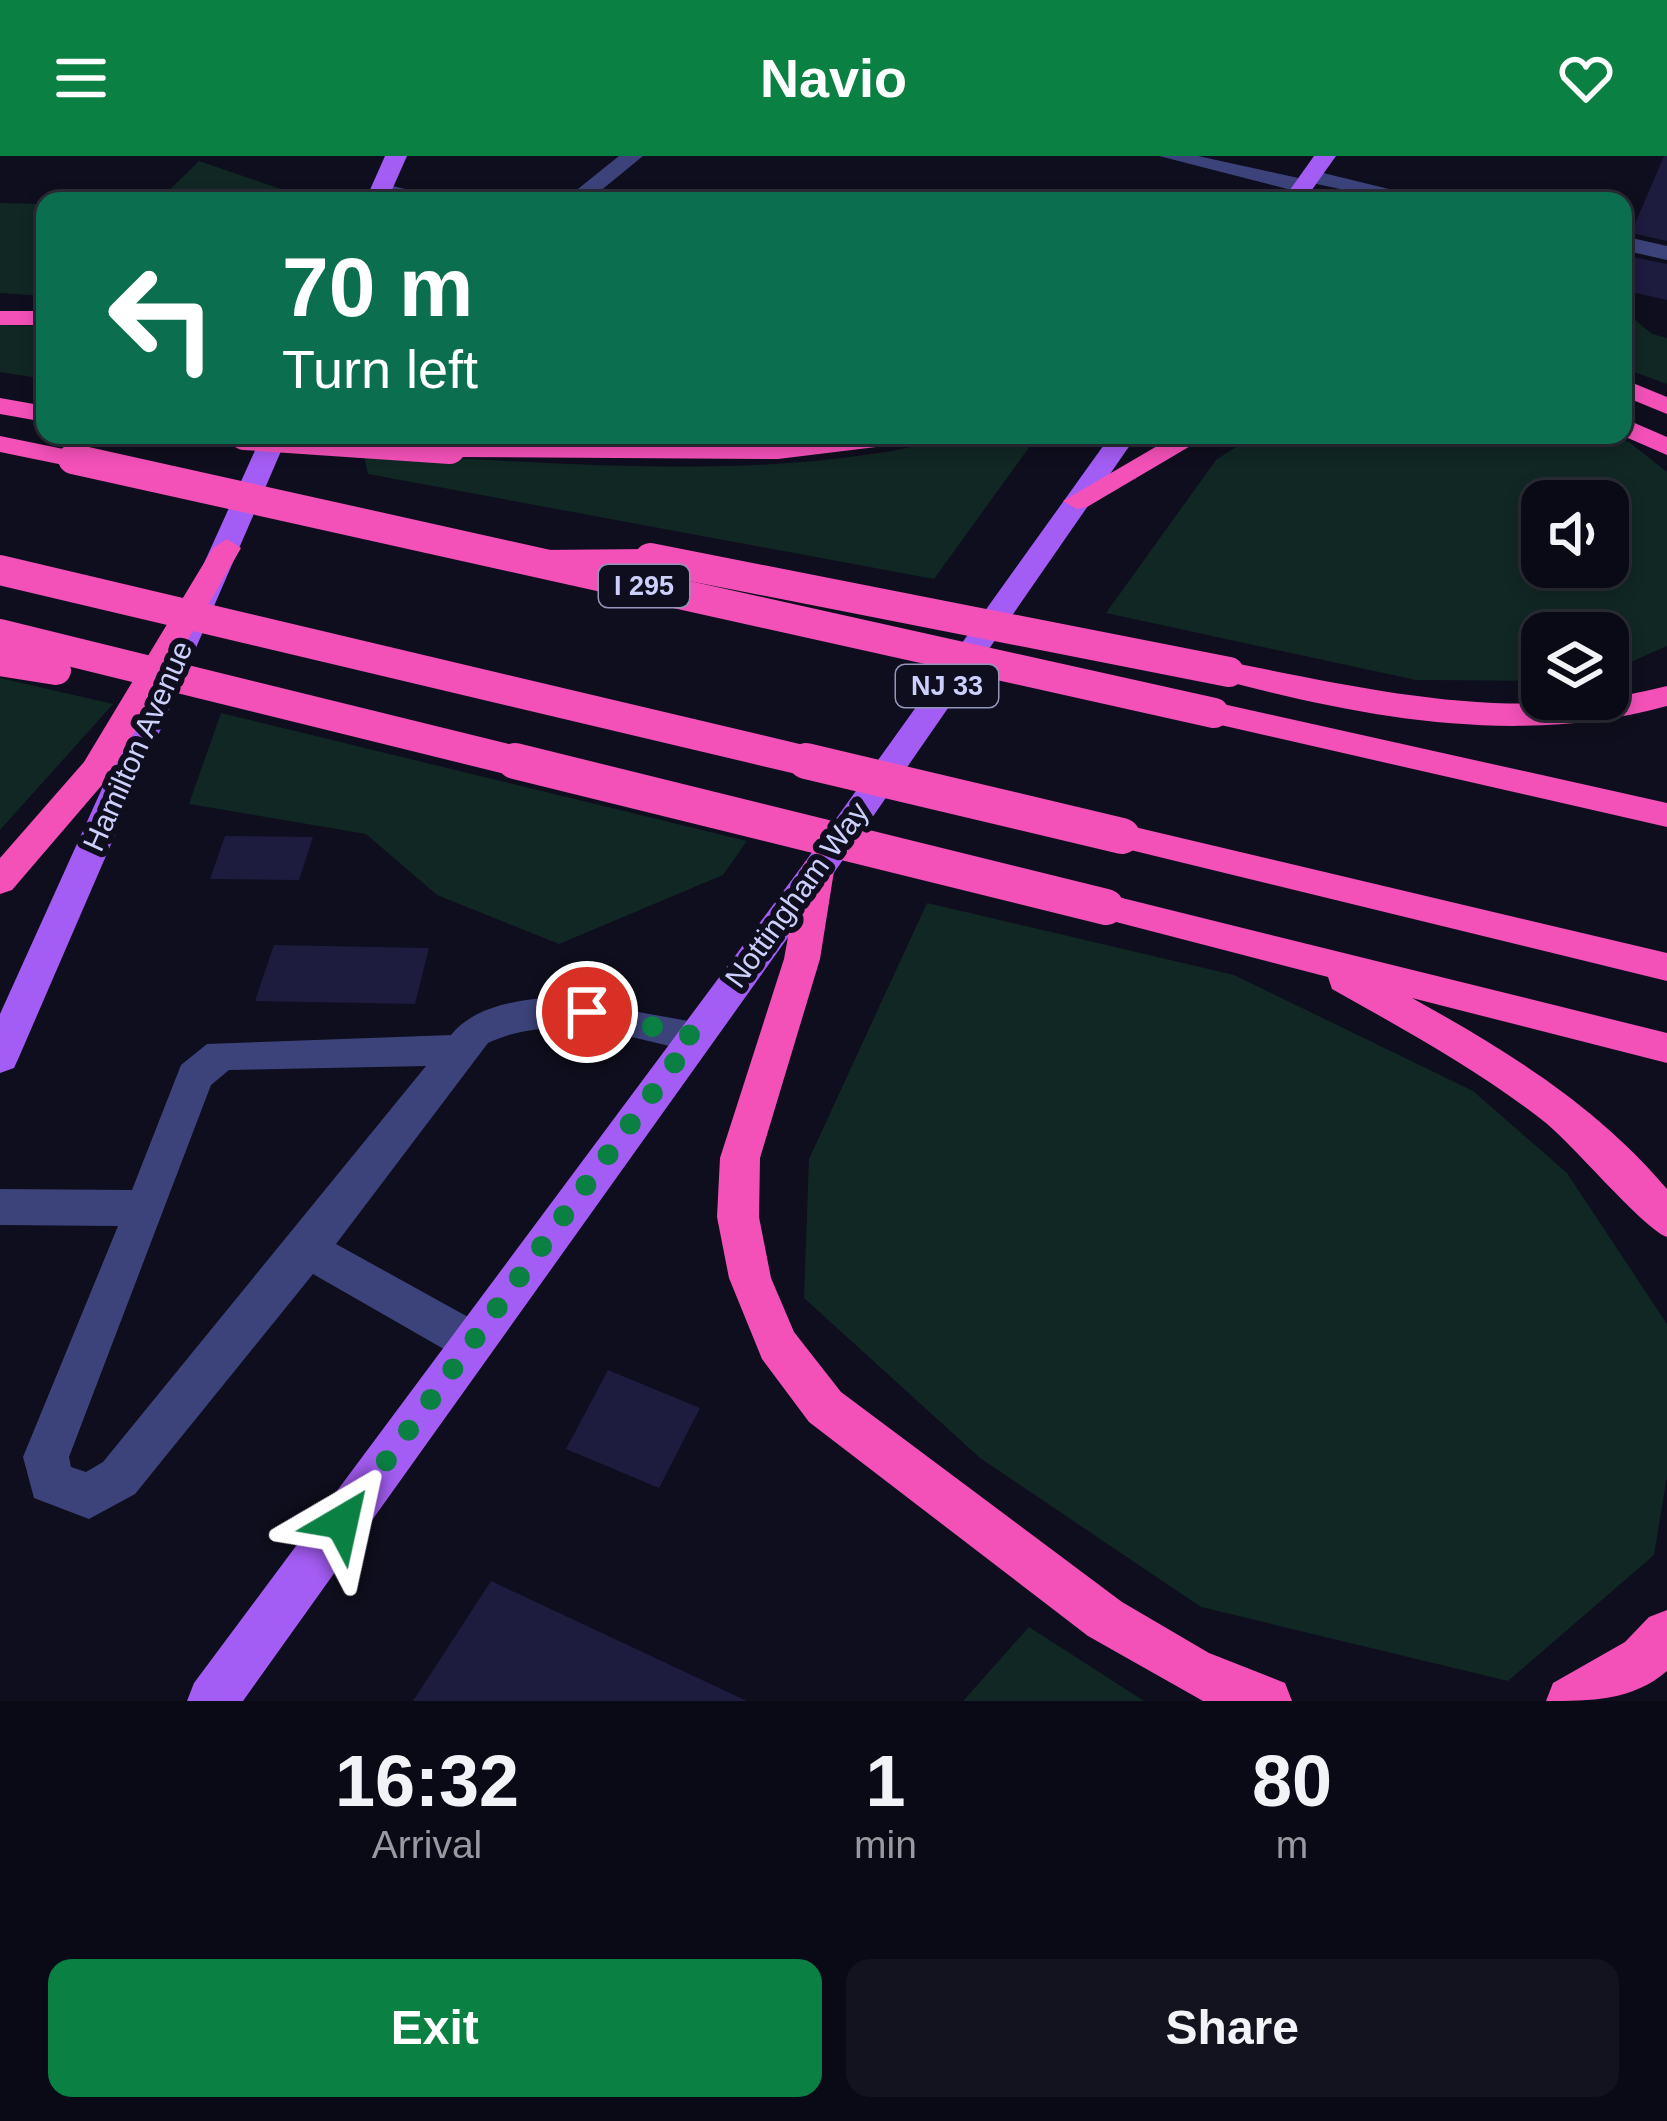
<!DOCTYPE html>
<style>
:root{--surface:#0a0a16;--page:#13131f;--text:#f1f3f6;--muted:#999aa1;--line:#2a2b35;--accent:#0b8043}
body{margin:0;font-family:Helvetica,sans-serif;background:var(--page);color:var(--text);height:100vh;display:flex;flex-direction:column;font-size:45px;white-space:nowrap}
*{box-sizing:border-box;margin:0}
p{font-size:39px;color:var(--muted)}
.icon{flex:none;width:66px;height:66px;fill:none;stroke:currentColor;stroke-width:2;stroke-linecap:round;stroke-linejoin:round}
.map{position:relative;height:1545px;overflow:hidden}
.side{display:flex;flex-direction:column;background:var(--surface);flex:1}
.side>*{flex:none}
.guide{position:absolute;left:36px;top:36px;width:1596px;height:252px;border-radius:24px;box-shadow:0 6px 18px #0003,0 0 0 3px var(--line);background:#0b6e4f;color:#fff;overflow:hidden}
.tools{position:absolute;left:1521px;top:324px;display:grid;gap:24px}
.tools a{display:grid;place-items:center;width:108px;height:108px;border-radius:24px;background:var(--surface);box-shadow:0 6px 18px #0003,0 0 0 3px var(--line);font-size:60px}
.pin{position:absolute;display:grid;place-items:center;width:102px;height:102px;color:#fff;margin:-51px;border:6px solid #fff;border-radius:50%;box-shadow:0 3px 12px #0007}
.me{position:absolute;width:132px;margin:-66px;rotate:36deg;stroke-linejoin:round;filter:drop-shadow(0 0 9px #0008)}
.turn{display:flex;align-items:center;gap:42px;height:252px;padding:0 48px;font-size:54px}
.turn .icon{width:156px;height:156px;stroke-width:2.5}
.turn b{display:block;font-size:84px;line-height:102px}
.eta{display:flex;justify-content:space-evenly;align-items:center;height:204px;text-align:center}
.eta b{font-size:72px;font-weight:600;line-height:84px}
.button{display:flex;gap:24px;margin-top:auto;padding:24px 48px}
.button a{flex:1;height:138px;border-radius:24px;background:var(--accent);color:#fff;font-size:48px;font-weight:600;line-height:138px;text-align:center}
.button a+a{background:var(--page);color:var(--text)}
header{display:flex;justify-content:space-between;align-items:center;height:156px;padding:0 48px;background:var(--accent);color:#fff;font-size:54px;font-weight:600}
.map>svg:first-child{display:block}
</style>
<header><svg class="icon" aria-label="menu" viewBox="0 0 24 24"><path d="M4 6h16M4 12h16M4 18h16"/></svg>Navio<svg class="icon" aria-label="heart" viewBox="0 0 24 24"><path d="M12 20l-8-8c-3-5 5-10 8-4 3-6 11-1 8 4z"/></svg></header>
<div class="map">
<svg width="1667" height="1545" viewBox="0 0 1667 1545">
<rect width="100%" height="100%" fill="#0e0e1e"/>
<g fill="#112723" fill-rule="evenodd">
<path d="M199,5L316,45H158Z"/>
<path d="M0,47L45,48V140L0,137Z"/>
<path d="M1623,154L1652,178L1667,182V228L1623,212Z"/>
<path d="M0,169L45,170V223L0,216Z"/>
<path d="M962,279H1038L934,423L368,318L363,297C550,306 782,330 962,279Z"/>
<path d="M1254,279H1607L1629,286L1667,316V490L1608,516V477H1542V525L1416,524L1106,457L1216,304ZM1542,345H1608V411H1542Z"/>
<path d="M0,522L113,548L0,674Z"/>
<path d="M221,557L747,685L723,719L559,788L437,739L366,678L189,648Z"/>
<path d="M927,747L1234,819L1473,935L1567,1017L1667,1168V1320L1654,1399L1508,1525L1201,1451L980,1302L804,1142L809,1003Z"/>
<path d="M1029,1471L1144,1545H963Z"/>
</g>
<g fill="#1d1b3e">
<path d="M1664,0H1667V85L1631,77Z"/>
<path d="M1623,99L1667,108V144L1623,134Z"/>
<path d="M225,680L313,681L299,724L210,723Z"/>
<path d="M274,789L429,792L415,848L255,845Z"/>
<path d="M608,1214L700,1252L659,1332L566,1293Z"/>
<path d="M491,1425L747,1545H413Z"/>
</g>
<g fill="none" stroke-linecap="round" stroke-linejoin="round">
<g fill="#3c437a" fill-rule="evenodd">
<path d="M619,0H643L588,45H563Z"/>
<path d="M1159,0H1198L1303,23V15L1311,14L1438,45H1396L1312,27L1311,35L1303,37Z"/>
<path d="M381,27L433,40L436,45L373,39V29Z"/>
<path d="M1623,80L1667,90V104L1623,94Z"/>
<path d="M555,841L694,866L707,870L713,881L707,892L694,896C627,880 555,856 488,887L336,1088L488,1172L494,1186L488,1200L472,1206L456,1200L313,1118L135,1338L89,1363L34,1342L23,1301L118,1070L0,1069V1033L132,1034L181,909L207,888L451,879C475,849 519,844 555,841ZM426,910L103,1306L86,1316L71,1311L69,1301L211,929L229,914Z"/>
</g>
<g fill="#a45df4" fill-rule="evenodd">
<path d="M385,0H407L387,45H365Z"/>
<path d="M1314,0H1336L1304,45H1282Z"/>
<path d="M262,279H288L19,901L14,912L0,917V858Z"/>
<path d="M1111,279H1137L829,724L243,1545H187L194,1527L805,706Z"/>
</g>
<g fill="#f351b8" fill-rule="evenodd">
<rect x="0" y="155" width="45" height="14"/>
<path d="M1623,223L1667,241V258L1623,240Z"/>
<path d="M0,242L45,250V266L0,258Z"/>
<path d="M1623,262L1667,281V299L1621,279Z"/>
<path d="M843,279H922L909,287L778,303L450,301L437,293L450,285L778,287Z"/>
<path d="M1176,279H1209L1087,351L1077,353L1063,345Z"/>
<path d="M0,280L83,297L87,303L73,311L0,296Z"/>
<path d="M227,383L241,392L108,622L12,734L0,738V702L84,606L213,392Z"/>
<path d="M650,393L664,402L660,408L540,412L526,403L540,394Z"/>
<path d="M1229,506C1377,535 1518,569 1667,530V550C1520,591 1363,562 1218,523L1213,516L1218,509Z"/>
<path d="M1214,546L1667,647V671L1203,565L1198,557Z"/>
<path d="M1122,668L1667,797V825L1110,689L1105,680L1110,671Z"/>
<path d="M817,702L829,706L834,715L820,803L760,1002L759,1061L771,1122L794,1176L841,1236L1122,1446L1209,1497L1285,1527L1292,1545H1203L1088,1480L809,1266L762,1203L729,1122L717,1061L720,1002L784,803L800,715L805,706Z"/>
<path d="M1106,738L1667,877V907L1412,842C1506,894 1597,950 1667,1033V1081C1644,1073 1575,991 1546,967C1480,915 1405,874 1332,833L1328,821L1093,760L1088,751L1093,742Z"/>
<path d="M1667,1454V1515C1632,1545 1591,1545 1546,1545L1553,1527L1625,1486L1649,1461Z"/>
</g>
<g stroke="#f351b8" stroke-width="30">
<path d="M244,279L450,293"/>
<path d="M73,303L1214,557"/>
<path d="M650,402L1229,516"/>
<path d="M0,414L819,608"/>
<path d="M0,478L527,608"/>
<path d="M0,505L56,514"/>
</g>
<g stroke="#f351b8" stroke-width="36">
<path d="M515,605L1106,751"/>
<path d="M806,605L1122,680"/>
</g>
</g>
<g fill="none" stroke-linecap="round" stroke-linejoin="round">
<path stroke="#0b8043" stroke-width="21" stroke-dasharray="0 37.8" d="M342,1366L694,880L587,856"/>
</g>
<g text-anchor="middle" stroke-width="12" stroke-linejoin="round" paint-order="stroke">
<g fill="#0e0e1e" stroke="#9496b9" stroke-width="3">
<rect x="599" y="409" width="90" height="42" rx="9"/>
<rect x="896" y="509" width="102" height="42" rx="9"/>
</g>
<g font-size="27" font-weight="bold" fill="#ced0fc">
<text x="644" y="439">I 295</text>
<text x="947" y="539">NJ 33</text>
</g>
<g font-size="30" fill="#ced0fc" stroke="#0e0e1e">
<text transform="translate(138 590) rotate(-66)" y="10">Hamilton Avenue</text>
<text transform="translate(797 739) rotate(-54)" y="10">Nottingham Way</text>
</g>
</g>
</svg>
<div class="tools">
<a><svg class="icon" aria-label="sound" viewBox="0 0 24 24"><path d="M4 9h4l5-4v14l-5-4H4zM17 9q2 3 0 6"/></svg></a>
<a><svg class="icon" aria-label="layers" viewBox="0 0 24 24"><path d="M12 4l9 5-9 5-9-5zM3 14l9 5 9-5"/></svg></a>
</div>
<div class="pin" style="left:587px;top:856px;background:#d93025"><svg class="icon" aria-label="arrive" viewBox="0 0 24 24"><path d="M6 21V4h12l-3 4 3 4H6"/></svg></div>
<svg class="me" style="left:342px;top:1366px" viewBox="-20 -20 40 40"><path d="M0-17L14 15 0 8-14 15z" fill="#0b8043" stroke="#fff" stroke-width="4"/></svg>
<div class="guide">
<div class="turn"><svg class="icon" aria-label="left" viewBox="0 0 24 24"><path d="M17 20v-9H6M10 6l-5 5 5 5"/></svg><div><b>70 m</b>Turn left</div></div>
</div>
</div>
<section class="side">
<div class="eta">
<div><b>16:32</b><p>Arrival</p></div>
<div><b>1</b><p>min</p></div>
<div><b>80</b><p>m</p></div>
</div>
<div class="button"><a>Exit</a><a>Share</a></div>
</section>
